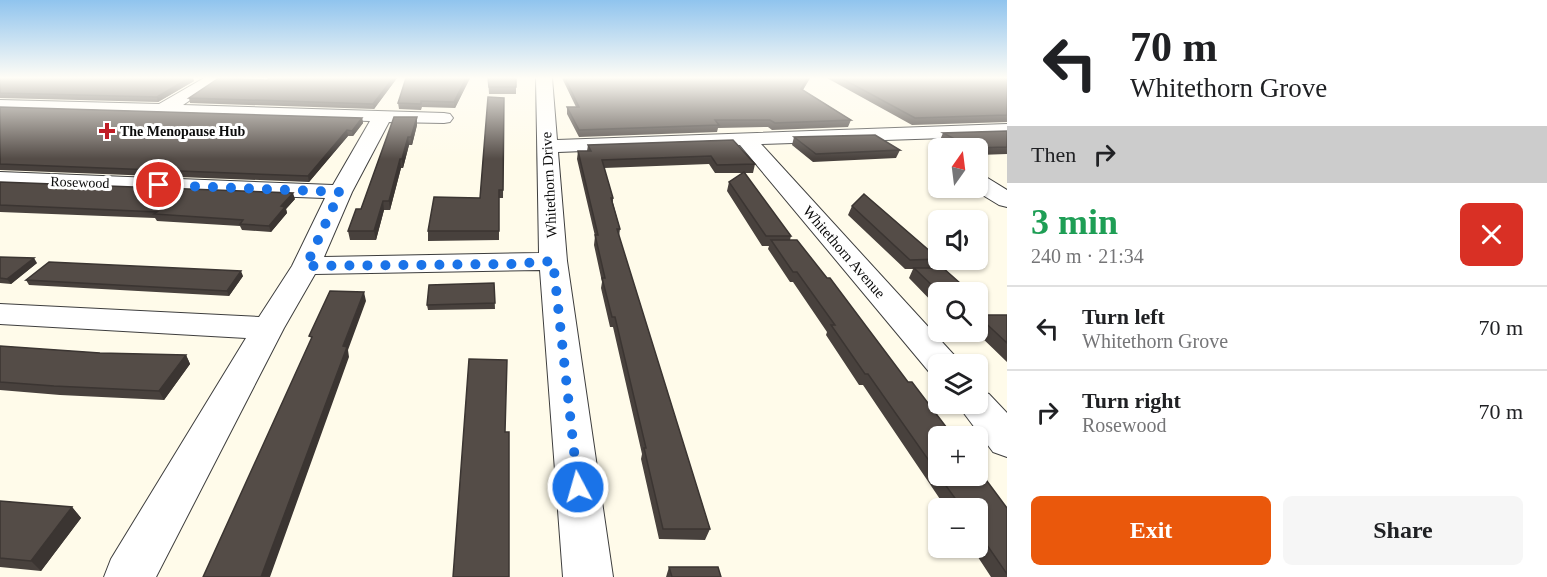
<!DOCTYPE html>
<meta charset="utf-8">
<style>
:root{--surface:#fff;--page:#f6f6f6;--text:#202124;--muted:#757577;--line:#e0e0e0;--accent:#ea580c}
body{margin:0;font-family:"Times New Roman",serif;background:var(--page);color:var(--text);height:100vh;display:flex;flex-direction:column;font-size:22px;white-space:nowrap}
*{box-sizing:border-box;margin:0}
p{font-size:20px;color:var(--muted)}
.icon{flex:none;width:33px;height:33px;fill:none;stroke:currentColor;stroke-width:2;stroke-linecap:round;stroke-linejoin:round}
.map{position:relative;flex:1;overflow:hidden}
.details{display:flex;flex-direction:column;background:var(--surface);width:540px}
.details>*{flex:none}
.top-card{background:#fff;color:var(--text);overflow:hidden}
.needle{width:39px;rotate:14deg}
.tools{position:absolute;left:928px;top:138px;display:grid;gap:12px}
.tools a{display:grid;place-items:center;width:60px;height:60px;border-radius:9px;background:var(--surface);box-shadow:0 2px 4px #0004;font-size:30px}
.pin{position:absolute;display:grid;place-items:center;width:51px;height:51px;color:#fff;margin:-26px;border:3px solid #fff;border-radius:50%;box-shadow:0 2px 6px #0007}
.me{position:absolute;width:66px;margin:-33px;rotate:354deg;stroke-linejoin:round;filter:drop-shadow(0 0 4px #0008)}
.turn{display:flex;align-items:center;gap:21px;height:126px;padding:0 24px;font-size:27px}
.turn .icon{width:78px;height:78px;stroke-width:2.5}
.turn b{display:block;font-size:42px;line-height:51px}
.then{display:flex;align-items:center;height:57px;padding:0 24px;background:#0003;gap:12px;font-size:22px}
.round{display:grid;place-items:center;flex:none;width:63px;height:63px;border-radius:9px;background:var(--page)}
.head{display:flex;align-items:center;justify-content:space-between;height:102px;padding:0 24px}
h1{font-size:36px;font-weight:800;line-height:45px;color:#1e9e55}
.button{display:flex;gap:12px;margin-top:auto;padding:12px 24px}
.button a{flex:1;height:69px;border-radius:9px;background:var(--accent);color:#fff;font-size:24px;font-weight:800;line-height:69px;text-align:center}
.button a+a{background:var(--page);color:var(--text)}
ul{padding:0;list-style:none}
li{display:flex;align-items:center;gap:18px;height:84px;padding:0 24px;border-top:2px solid var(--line)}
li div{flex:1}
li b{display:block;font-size:22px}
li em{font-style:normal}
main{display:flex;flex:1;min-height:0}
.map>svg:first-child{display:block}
</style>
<main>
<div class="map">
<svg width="1007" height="577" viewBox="0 0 1007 577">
<rect width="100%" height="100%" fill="#fffbea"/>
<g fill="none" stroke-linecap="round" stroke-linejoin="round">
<defs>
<g id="minor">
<path d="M204,78H223L183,105L444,113L450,114L453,118L450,122L444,123L389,122L352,192L324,257L539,253L536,78H552L557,140L1007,124V136L761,144L954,355L960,364H939V376L930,373L740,145L558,152L567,261L613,577H563L540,270L315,274L284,328L156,577H104L111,559L246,338L0,324V304L259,317L292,266L325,198L0,186V172L333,185L370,121L0,110V100L159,104Z"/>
<path d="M978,175L986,177L1007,190V207L999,205L971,188H978Z"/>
<path d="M978,390L989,394L1007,413V457L993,452L957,404H978Z"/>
</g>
</defs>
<use href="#minor" stroke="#3e3e3e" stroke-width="2"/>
<use href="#minor" fill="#fff" fill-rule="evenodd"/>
</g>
<g fill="#48413d">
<path d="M0,78L193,79L194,81L158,102L0,98Z"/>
<path d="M397,78L374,109L190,103L189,98L267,80Z"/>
<path d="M406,78H470L455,108L422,107L421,110L399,109L398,103Z"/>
<path d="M488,78H516V94H489Z"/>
<path d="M562,78H810L803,90L851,120L848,127L772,130L768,127L718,128L717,132L579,137L567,114V107H576Z"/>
<path d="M827,78H1007V122L912,125Z"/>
<path d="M504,98L503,198H499V240L428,241V231L480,198Z"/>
<path d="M0,107L362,118L363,123L353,136H348L309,182L0,170Z"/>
<path d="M417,117V125L412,145H409L403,168H401L390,210H384L376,240H350L348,231Z"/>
<path d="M1007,131V154L978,155V148H954L940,140L943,133Z"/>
<path d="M794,137L900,150L896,158L813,162L792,145Z"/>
<path d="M733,140L755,164L753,173H744L791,236L790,240L908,382L1007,508V577H991L972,548H978V508H946L863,385H859L826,335L827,332L793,282H790L768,249L769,246H762L727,191L729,182L743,173H715L709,164L604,168L613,198V203L620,229L619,236L710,529L705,540L659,539L641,459L642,454L613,327H610L601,288L602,282L594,245L595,236L577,159L578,151H587L588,145Z"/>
<path d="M0,182L295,199L286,209L287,213L271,232L242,230L240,226L157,221L155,218L0,212Z"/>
<path d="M852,206L939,259L934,268L939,292V309L909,278L913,269H905L848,215Z"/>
<path d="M0,257L37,263L11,284L0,283Z"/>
<path d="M243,276L229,296L29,285L26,280Z"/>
<path d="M494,283L495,309L428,310L427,305Z"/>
<path d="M978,299L983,304L978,311Z"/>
<path d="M978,315H1007V362L976,332H978Z"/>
<path d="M0,346L100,353L186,355L190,364L164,400L60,395L0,390Z"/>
<path d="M0,501L72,507L81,518L41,571L0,567Z"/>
<path d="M669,567L721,577H666Z"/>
</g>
<g fill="#3b3532">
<path d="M188,78H193L194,81L158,102L157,97Z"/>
<path d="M393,78H397L374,109L373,104Z"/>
<path d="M466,78H470L455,108L454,102Z"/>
<path d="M808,78H810L799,96L801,89Z"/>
<path d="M417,117V125L412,145L411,137Z"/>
<path d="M362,118L363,123L353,136L352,131Z"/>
<path d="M347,130L348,136L309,182L308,176Z"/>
<path d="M408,137L409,145L403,168L402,159Z"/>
<path d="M400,159L401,168L390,210L389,201Z"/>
<path d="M293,193L295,199L286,209L287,213L271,232L269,226L281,206Z"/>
<path d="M383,201L384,210L376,240L374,231Z"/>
<path d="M34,258L37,263L11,284L7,279Z"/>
<path d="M241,271L243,276L229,296L227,291Z"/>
<path d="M364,292L366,301L348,350L349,357L270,577H261L343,346Z"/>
<path d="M186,355L190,364L164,400L159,391Z"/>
<path d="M72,507L81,518L41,571L31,561Z"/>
</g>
<g fill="#544c47" stroke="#3b3532" stroke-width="1.5">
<path d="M0,78H189L157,97L0,93Z"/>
<path d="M219,78L267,80L269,78H393L373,104L189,98Z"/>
<path d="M406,78H466L454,102L421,101V104L398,103Z"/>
<path d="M488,78H516V87H489Z"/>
<path d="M565,78H808L801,89L851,120L775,123L770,120H715L719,125L579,130L567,107H579Z"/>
<path d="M841,78H1007V115L915,118Z"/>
<path d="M488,97L504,98L503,190H499V231H428L434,197L480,198Z"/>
<path d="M0,107L362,118L352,131L347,130L308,176L0,164Z"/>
<path d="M394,117H417L411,137H408L402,159H400L389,201H383L374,231H348L356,209H361Z"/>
<path d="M1007,131V147L972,148L943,133Z"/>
<path d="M875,135L900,150L816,154L794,137Z"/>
<path d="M733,140L755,164L717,165L711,156L602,160L613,198H611L620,229H617L710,529H663L644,448H646L615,317H612L602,278H605L595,235H598L578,151H591L588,145Z"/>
<path d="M744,172L791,236H766L729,182Z"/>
<path d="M0,182L293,193L281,206L285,207L269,226L240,224L243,220L154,214L157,212L0,205Z"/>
<path d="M864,194L939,259L910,260L852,206Z"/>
<path d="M771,240H797L827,278H830L908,382H912L953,436H939V475L868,374H865L831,325H835L797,272H793Z"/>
<path d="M0,257L34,258L7,279L0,278Z"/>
<path d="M49,262L241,271L227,291L26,280Z"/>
<path d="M914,268H943L970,292H939Z"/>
<path d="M494,283L495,303L427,305L429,285Z"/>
<path d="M330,291L364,292L343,346L347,347L261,577H203L312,337L309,336Z"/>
<path d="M978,315H1007V343L978,316Z"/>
<path d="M0,346L100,353L186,355L159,391L54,386L0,382Z"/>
<path d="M469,359L507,360L505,432H509V577H453Z"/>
<path d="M978,469L1007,508V574L978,532V508H962L939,476H978Z"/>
<path d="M0,501L72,507L31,561L0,558Z"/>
<path d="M669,567H718L721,577H672Z"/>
</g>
<linearGradient id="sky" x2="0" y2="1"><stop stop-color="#90c4ee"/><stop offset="0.49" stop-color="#fffdf6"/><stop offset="1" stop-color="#fffdf6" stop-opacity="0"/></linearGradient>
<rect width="1007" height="159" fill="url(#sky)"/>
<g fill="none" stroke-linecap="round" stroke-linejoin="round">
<path stroke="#1a73e8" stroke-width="10" stroke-dasharray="0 18" d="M159,185L340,192L306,266L513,264L553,261L578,487"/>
</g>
<path fill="#c01f27" stroke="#fff" stroke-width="2" d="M104 122h6v6h6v6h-6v6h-6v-6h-6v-6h6z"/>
<g text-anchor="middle" stroke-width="6" stroke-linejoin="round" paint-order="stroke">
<g font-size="14" font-weight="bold" fill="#0b0b0b" stroke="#fff" text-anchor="start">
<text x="120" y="136">The Menopause Hub</text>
</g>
<g font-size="14" fill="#0b0b0b" stroke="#fff">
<text transform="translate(80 182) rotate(2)" y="5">Rosewood</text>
</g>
<g font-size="15" fill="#0b0b0b" stroke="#fff">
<text transform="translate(549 185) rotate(-93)" y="5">Whitethorn Drive</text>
<text transform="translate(844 252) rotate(49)" y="5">Whitethorn Avenue</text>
</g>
</g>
</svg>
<div class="tools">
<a><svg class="needle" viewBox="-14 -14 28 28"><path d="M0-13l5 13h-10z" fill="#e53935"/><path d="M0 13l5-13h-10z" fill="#757577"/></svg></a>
<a><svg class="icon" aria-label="sound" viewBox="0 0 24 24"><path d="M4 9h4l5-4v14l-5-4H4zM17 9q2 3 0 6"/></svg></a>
<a><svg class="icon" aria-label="search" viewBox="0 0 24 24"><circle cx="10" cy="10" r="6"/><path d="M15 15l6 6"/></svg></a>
<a><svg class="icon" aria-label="layers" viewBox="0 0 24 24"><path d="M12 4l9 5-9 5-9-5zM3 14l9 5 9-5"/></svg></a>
<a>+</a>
<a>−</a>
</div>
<div class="pin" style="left:159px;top:185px;background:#d93025"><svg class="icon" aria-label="arrive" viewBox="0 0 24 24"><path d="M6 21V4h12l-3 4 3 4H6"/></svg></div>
<svg class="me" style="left:578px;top:487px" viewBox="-20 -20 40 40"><circle r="17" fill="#1a73e8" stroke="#fff" stroke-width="3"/><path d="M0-11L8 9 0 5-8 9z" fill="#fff"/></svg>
</div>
<section class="details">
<div class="top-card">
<div class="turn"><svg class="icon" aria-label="left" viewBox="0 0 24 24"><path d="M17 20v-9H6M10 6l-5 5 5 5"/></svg><div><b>70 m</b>Whitethorn Grove</div></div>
<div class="then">Then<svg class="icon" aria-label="right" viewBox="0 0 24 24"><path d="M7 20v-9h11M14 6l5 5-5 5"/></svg></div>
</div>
<div class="head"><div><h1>3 min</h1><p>240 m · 21:34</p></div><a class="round" style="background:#d93025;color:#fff"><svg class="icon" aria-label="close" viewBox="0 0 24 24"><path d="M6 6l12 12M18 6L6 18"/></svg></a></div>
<ul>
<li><svg class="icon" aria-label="left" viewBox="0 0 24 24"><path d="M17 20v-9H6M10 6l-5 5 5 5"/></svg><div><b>Turn left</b><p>Whitethorn Grove</p></div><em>70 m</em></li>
<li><svg class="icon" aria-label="right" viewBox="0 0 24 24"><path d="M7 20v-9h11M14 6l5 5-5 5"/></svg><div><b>Turn right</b><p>Rosewood</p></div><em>70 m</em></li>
</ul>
<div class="button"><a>Exit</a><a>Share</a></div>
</section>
</main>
